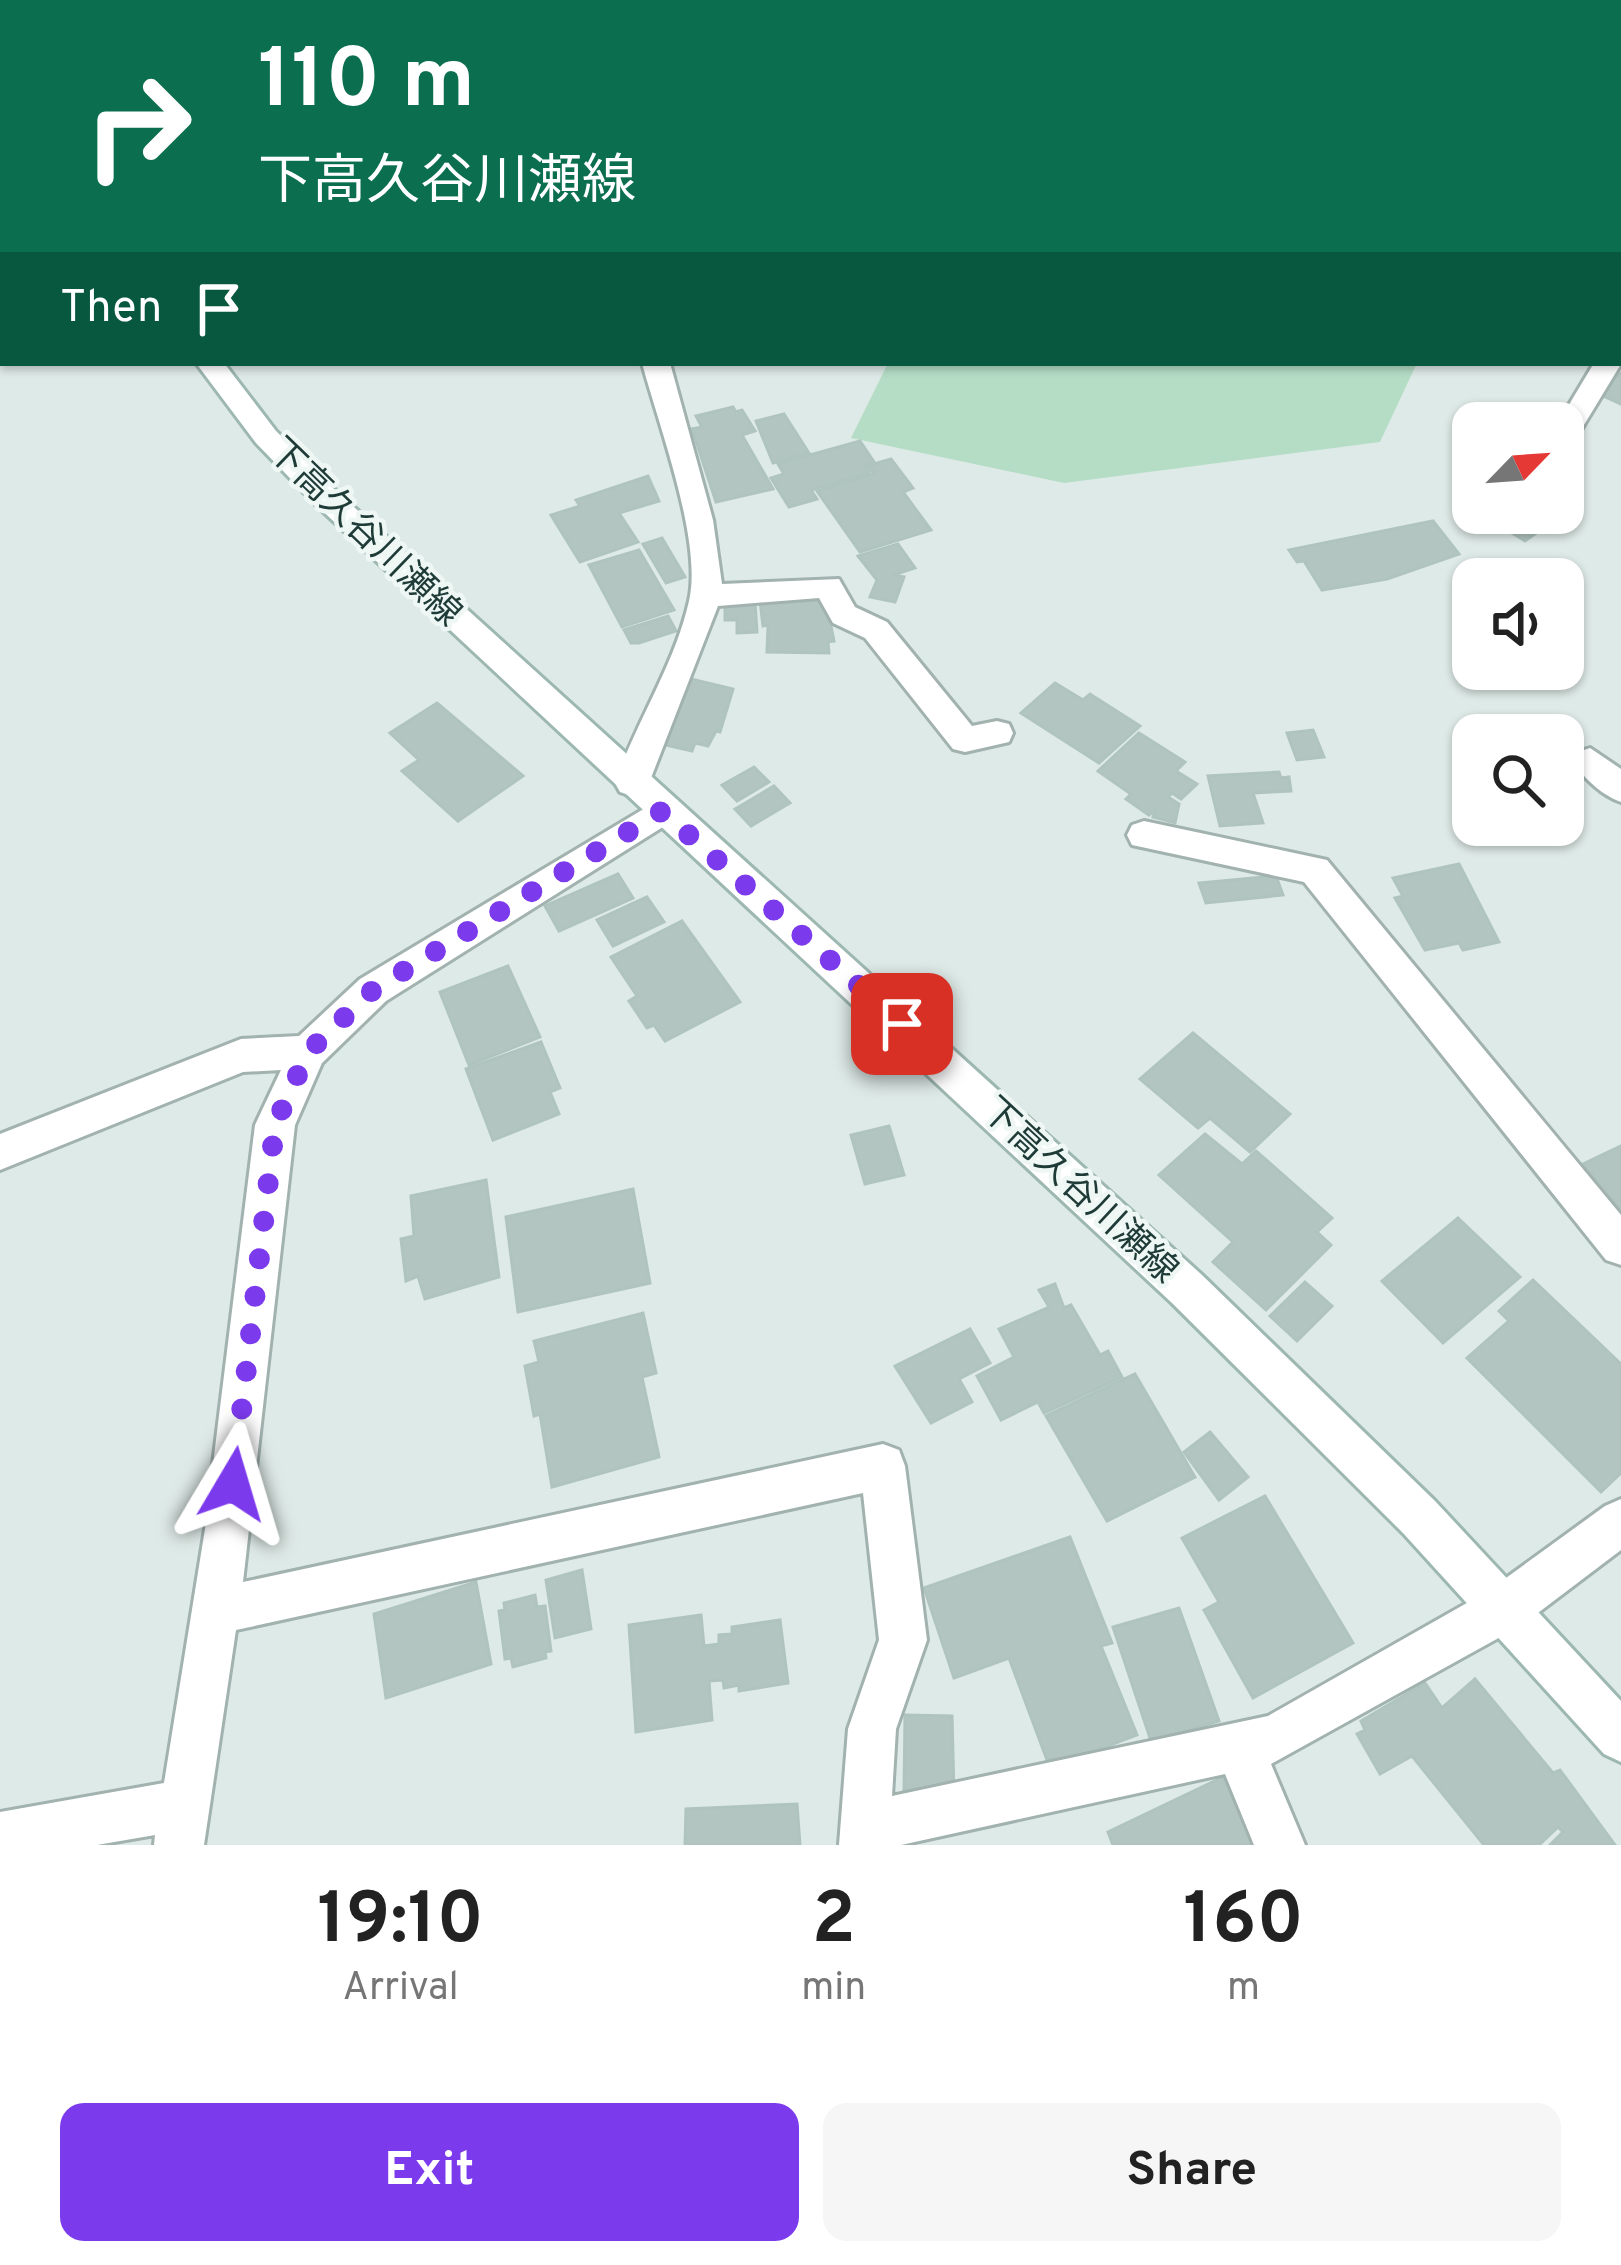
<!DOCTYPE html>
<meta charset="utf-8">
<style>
:root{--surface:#fff;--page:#f6f6f6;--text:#222;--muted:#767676;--accent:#7c3aed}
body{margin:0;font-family:Overpass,"Noto Sans JP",sans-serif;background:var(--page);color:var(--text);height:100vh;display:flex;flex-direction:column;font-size:45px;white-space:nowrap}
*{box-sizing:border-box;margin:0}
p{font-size:39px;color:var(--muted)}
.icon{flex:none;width:66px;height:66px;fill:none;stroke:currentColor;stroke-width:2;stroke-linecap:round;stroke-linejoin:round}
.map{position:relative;height:1845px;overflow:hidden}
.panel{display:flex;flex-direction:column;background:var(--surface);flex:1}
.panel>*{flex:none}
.top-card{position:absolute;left:0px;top:0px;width:1623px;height:366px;box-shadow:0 3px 9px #0004;background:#0b6e4f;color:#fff;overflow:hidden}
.needle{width:78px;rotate:65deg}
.tools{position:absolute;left:1452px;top:402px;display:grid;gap:24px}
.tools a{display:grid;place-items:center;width:132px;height:132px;border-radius:24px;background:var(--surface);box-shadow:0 3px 9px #0004;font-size:60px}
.pin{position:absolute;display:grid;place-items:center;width:102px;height:102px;color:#fff;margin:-51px;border-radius:24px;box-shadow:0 6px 18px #0006}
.me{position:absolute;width:132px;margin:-66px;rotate:7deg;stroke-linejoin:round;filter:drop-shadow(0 0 9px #0008)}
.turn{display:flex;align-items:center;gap:42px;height:252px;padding:0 60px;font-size:54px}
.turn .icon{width:156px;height:156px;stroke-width:2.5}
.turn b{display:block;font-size:84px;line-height:102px}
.then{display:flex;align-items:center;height:114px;padding:0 60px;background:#0003;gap:24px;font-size:45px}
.eta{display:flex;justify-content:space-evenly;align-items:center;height:204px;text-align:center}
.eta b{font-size:72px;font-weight:700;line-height:84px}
.action{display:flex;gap:24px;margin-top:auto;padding:24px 60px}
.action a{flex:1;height:138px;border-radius:24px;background:var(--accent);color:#fff;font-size:48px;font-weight:700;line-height:138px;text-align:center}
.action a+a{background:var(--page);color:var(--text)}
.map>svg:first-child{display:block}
</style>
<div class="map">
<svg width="1621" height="1845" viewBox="0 0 1621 1845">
<rect width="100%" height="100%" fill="#deeae7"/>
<g fill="#b5ddc6">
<path d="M999,0H1621V242L1620,3Z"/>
<path d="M888,363H1417L1380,442L1064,483L851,438Z"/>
</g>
<g fill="#b3c5c0" stroke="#b0c4bf" stroke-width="3">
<path d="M1621,373V404L1599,394Z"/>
<path d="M733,407L736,412L742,410L755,431L742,435L773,489L716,502L692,429L702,427L696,416Z"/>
<path d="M784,414L809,453L773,463L756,421Z"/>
<path d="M860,441L874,462L864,465L869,473L811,490L817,499L789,507L771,478L784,474L778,464Z"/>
<path d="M891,459L913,488L903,492L931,530L860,552L817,491L874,474L867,466Z"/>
<path d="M648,476L659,501L619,513L638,542L580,562L551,515L580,506L576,500Z"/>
<path d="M1480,513H1540L1553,521L1525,541Z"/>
<path d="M1433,521L1459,554L1387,579L1322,590L1304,561L1297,562L1289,550Z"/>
<path d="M662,538L685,577L666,583L643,544Z"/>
<path d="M898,544L915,568L893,575L904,577L895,602L870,597L877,580L858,556Z"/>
<path d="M639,550L674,610L622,627L589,565Z"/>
<path d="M825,597L834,641L828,642L829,653L767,652L768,625L763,626L760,601Z"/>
<path d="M755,602L757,632L737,633V620H725V604Z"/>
<path d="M668,616L676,631L639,643H631L624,630Z"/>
<path d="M691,679L733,689L720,732L716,731L708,746L695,743L692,751L661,744Z"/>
<path d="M1055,683L1083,700L1090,694L1140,726L1099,763L1021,713Z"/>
<path d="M437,703L523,776L458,821L402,771L419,760L390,733Z"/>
<path d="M1313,730L1324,757L1297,760L1287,733Z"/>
<path d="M1139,733L1185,762L1176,771L1197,784L1181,799L1172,793L1168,797L1179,804L1175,823L1153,817L1156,809L1149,815L1126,799L1131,794L1098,771Z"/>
<path d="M754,767L769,782L737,801L722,785Z"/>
<path d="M1279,772L1281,778L1289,777L1291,791L1253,793L1263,823L1220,826L1208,776Z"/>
<path d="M774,786L790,803L751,826L735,809Z"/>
<path d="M1459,864L1499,942L1463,950L1459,943L1425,950L1395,898L1403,896L1393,878Z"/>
<path d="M618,874L633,898L559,931L545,906Z"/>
<path d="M1276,876L1283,895L1206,903L1199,883Z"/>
<path d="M647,897L664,922L613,946L597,920Z"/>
<path d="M682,921L740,1002L665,1041L654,1025L647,1028L629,1001L637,996L611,957Z"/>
<path d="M508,966L540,1037L469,1065L440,992Z"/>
<path d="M1193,1033L1290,1114L1250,1152L1210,1118L1198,1128L1140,1079Z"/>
<path d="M541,1042L560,1088L550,1092L559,1114L493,1140L466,1069Z"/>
<path d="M889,1126L904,1175L865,1184L851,1135Z"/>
<path d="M1205,1134L1242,1164L1256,1151L1332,1218L1317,1232L1331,1245L1266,1310L1213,1262L1233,1242L1159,1175Z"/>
<path d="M1621,1146V1210L1583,1164Z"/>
<path d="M486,1180L499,1277L425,1299L418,1276L406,1281L401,1239L414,1236L411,1196Z"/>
<path d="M633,1189L650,1283L518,1312L506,1217Z"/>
<path d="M1458,1218L1520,1277L1443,1343L1382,1281Z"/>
<path d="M1533,1280L1621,1364V1473L1601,1492L1467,1358L1509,1321L1499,1311Z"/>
<path d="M1305,1282L1332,1306L1297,1341L1270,1316Z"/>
<path d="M1055,1284L1064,1308L1071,1305L1100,1355L1108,1351L1122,1377L1044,1413L1038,1402L1001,1420L977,1376L1014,1357L999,1329L1049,1307L1039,1290Z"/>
<path d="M643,1313L656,1373L642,1377L659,1457L552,1487L540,1414L534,1416L525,1366L539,1362L534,1341Z"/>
<path d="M970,1329L990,1363L959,1379L972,1402L931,1423L895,1366Z"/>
<path d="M1135,1374L1195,1477L1107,1521L1046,1416Z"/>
<path d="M1210,1432L1248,1477L1219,1500L1184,1452Z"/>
<path d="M1265,1496L1353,1643L1253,1698L1204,1610L1219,1602L1182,1538Z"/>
<path d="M1070,1537L1112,1643L1101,1646L1137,1735L1050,1768L1009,1658L954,1678L924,1588Z"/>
<path d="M582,1570L591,1629L555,1638L546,1580Z"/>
<path d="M476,1582L491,1664L386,1698L374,1614Z"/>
<path d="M535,1595L537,1607L545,1606L551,1651L545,1652L546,1658L513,1667L511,1658L505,1659L499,1611L505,1610L504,1603Z"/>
<path d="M1179,1608L1219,1721L1151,1741L1113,1627Z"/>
<path d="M701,1615L704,1646L719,1644V1635L732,1634V1627L780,1620L788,1683L739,1691V1685L724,1688L723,1680L709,1681L712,1720L636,1732L629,1625Z"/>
<path d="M1475,1679L1553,1773L1560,1770L1615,1845H1550L1563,1832L1558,1827L1539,1845H1484L1412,1756L1380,1774L1357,1734L1365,1730L1361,1721L1425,1683L1442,1708Z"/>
<path d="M905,1715L952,1716L954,1794L904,1793Z"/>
<path d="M1223,1777L1256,1845H1113L1108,1832Z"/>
<path d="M797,1804L800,1845H685L686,1809Z"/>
</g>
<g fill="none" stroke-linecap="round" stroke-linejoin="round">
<defs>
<g id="street">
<path d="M761,0H783L759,3Z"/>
<path d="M1620,361L1621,364L1573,443L1563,446V423H1558L1594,363Z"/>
<path d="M642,363H670L713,520L722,584L839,579L855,607L887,622L972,726L997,721L1009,724L1013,733L1009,742L965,752L953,749L865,638L833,623L819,598L718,606L649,783L644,792L632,796L620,792L615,783C636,722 675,664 689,601C703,542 658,423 642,363Z"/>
<path d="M1590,748L1621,769V802C1603,796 1583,778 1573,761L1578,752Z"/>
<path d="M662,798L674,802L679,811L674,820L386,1001L322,1063L295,1125L243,1582L883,1444L899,1450L905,1466L927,1640L896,1729L892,1796L1268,1716L1488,1591L1605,1506L1621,1499V1550L1522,1625L1271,1764L1305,1845H1254L1225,1774L901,1845H839L848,1729L879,1640L863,1493L236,1630L204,1845H154L155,1835L97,1845H0V1812L164,1783L205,1529L255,1125L281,1070L243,1072L0,1170V1134L241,1039L299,1036L360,979Z"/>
<path d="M1144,821L1327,860L1621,1215V1265L1606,1260L1304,882L1132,845L1127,835L1132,825Z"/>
</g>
<g id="secondary">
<rect x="102" y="0" width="22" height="3"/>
<path d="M196,363H224L276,431L334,489L1202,1275L1435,1501L1621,1701V1762L1604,1754L1403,1533L1172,1303L314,503L256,443Z"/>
</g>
</defs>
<use href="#street" stroke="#a1b2af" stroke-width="6"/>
<use href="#secondary" stroke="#9db7b1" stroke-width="6"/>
<use href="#street" fill="#fff" fill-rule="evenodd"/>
<use href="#secondary" fill="#fff" fill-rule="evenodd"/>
</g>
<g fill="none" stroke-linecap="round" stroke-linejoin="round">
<path stroke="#7c3aed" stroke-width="21" stroke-dasharray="0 37.8" d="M233,1484L275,1125L308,1052L373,990L662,811L902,1024"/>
</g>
<g text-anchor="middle" stroke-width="9" stroke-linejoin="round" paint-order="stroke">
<g font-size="36" fill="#1f3b38" stroke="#eef7f4">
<text transform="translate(366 531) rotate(44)" y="13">下高久谷川瀬線</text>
<text transform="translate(1081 1189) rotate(43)" y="13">下高久谷川瀬線</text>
</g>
</g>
</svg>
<div class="tools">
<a><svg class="needle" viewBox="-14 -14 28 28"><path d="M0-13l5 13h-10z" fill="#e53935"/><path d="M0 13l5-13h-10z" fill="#767676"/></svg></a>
<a><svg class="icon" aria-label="sound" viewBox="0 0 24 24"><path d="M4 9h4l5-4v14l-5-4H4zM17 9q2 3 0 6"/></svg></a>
<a><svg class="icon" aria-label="search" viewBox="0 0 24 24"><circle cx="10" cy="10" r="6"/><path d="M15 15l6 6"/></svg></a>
</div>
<div class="pin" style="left:902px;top:1024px;background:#d93025"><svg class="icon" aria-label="arrive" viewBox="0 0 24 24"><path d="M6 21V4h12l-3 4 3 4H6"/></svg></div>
<svg class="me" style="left:233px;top:1484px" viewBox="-20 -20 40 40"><path d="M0-17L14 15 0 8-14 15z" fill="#7c3aed" stroke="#fff" stroke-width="4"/></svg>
<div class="top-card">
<div class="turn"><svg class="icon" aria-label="right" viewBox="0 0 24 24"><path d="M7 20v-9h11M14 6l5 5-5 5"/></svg><div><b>110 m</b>下高久谷川瀬線</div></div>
<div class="then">Then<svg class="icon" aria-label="arrive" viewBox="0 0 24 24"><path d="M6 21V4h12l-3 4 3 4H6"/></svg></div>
</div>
</div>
<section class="panel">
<div class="eta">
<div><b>19:10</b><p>Arrival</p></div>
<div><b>2</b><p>min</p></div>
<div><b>160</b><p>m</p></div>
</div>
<div class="action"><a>Exit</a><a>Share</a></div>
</section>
